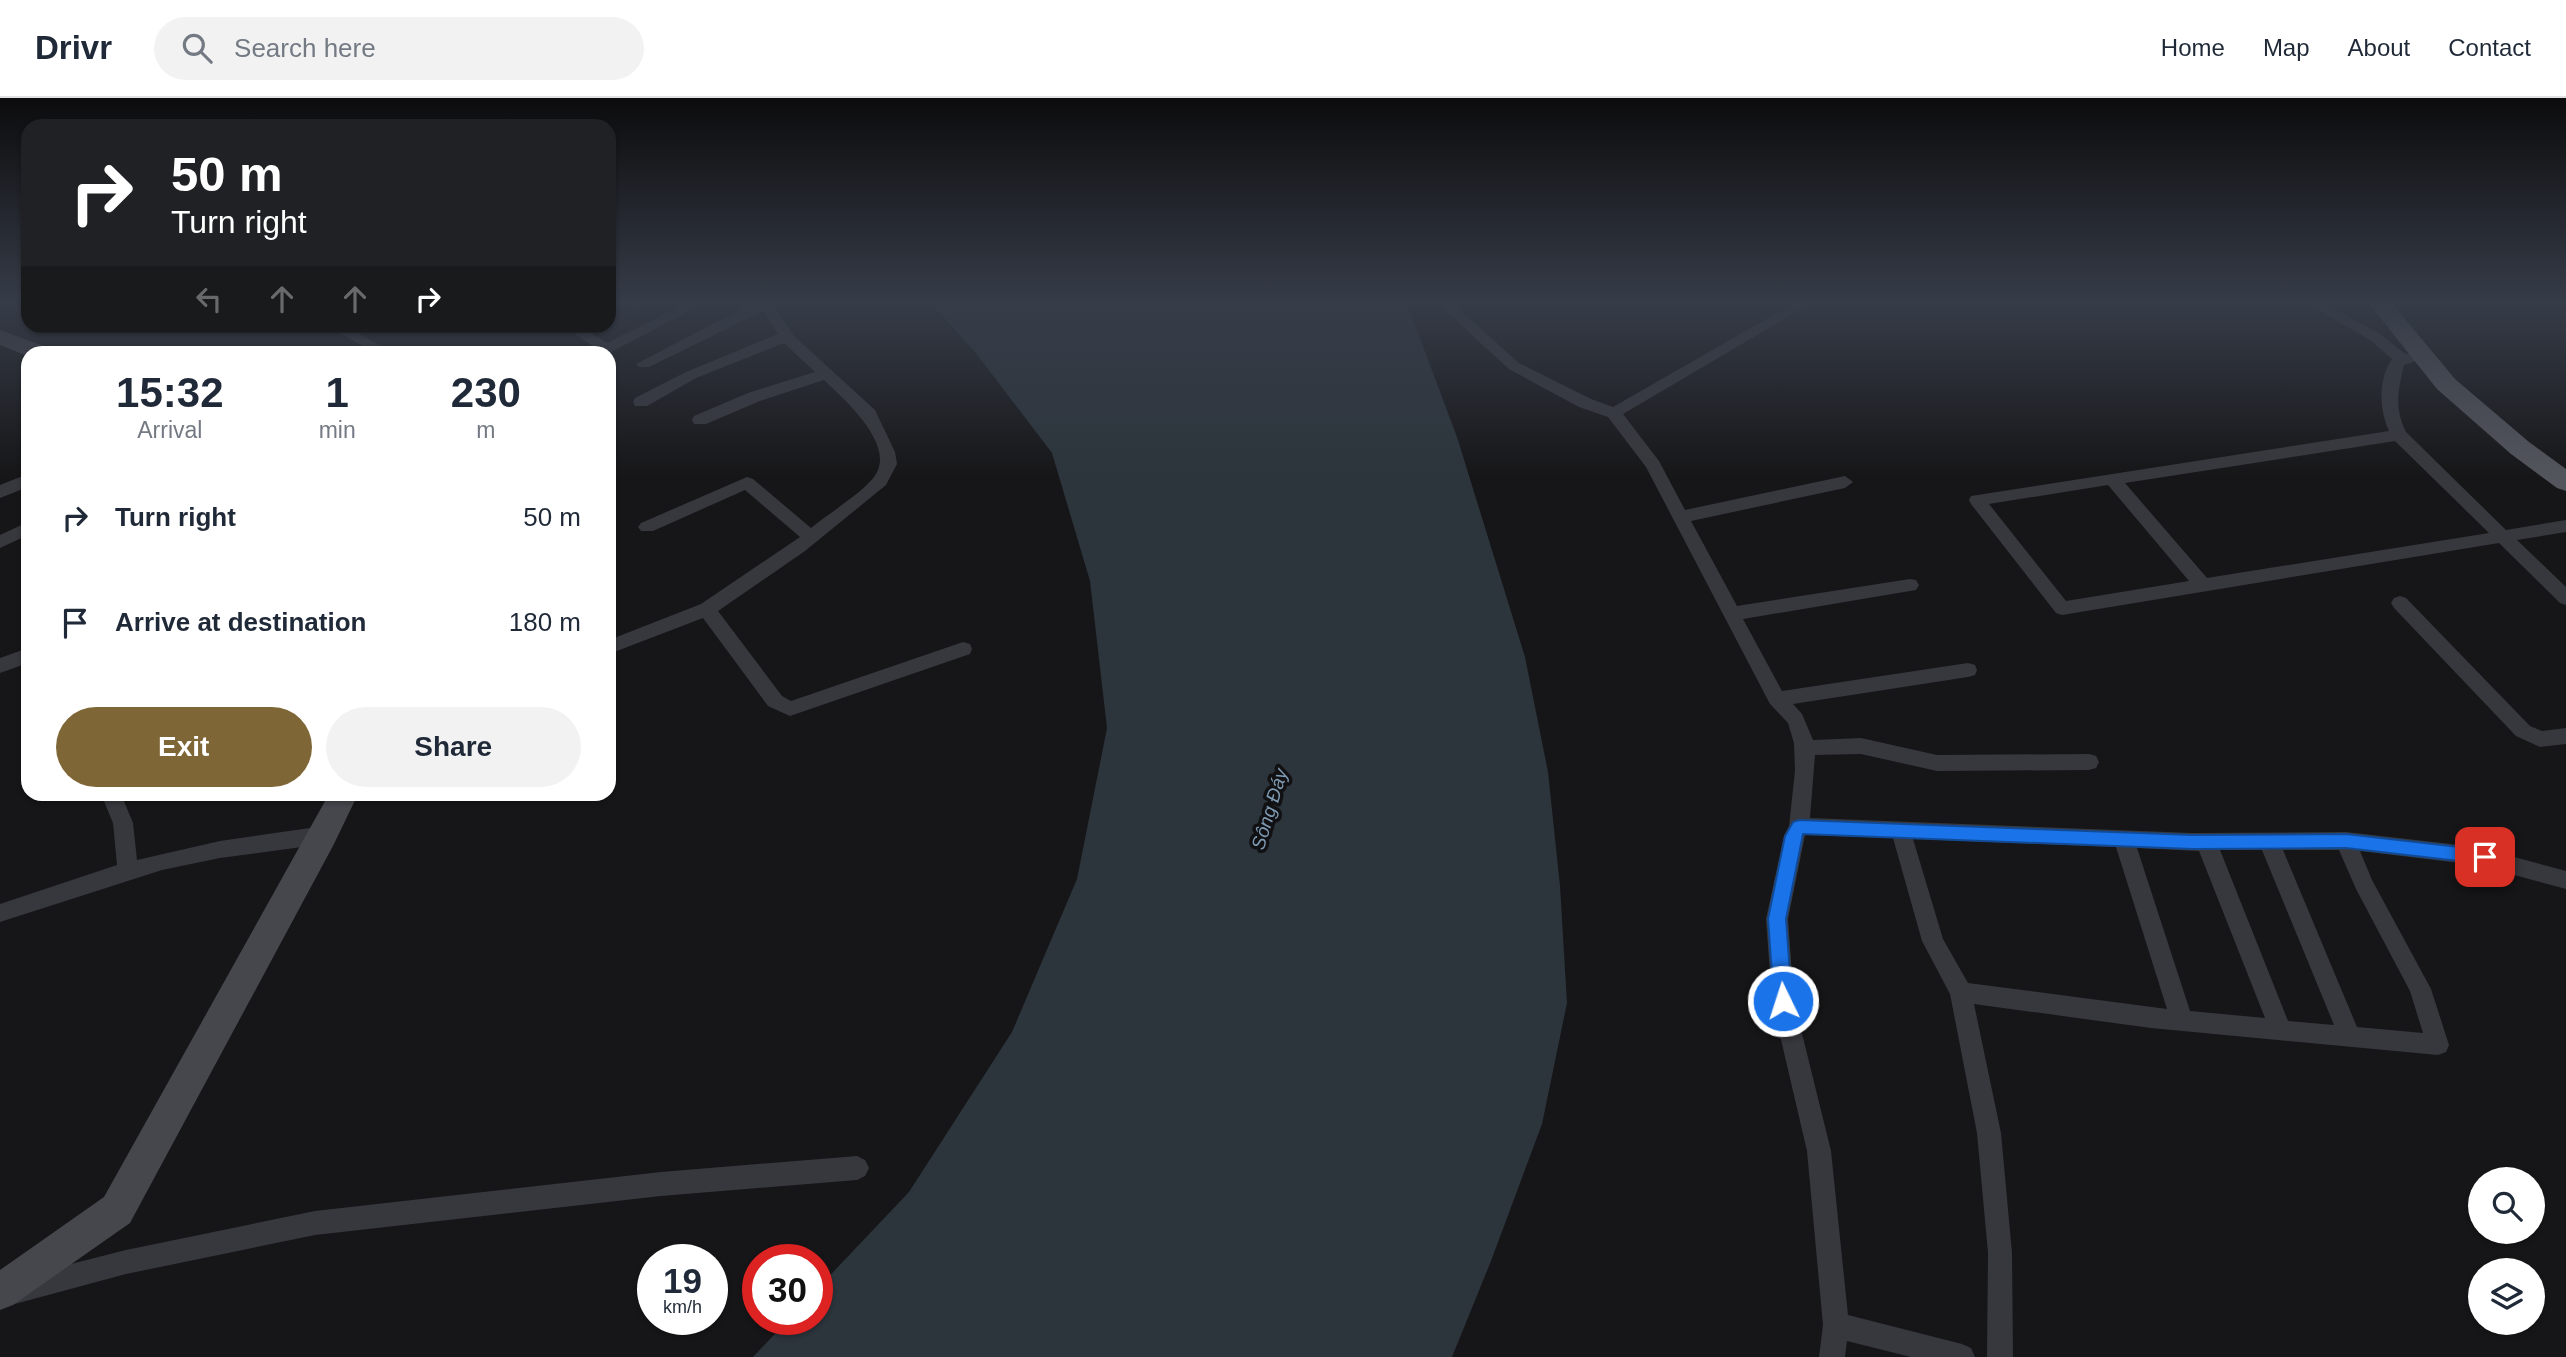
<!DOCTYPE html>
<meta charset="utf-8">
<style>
:root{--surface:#fff;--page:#f2f2f3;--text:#1f2937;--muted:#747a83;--line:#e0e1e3;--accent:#7e6636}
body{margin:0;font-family:Arial,sans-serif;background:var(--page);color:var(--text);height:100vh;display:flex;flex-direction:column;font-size:26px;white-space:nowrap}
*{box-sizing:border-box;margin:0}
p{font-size:23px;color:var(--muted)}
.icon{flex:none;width:38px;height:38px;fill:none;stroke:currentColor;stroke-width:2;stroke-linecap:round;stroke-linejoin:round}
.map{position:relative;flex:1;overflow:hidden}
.drawer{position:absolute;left:21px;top:248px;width:595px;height:455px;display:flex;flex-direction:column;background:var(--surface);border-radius:21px;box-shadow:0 2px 5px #0004}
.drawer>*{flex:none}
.guide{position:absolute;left:21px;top:21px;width:595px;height:214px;border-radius:21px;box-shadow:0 2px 5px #0004;background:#202124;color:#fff;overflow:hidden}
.fabs{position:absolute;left:2468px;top:1069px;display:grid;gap:14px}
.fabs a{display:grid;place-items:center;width:77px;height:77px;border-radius:50%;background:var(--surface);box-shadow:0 2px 5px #0004;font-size:35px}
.speed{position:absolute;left:637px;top:1146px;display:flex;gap:14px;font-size:35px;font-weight:700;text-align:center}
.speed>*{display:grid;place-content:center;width:91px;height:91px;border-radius:50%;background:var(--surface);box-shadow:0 2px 5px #0004;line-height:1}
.speed small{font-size:18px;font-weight:400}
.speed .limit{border:10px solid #d22;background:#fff;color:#111}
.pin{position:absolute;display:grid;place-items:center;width:60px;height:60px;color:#fff;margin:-30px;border-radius:14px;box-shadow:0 4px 10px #0006}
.me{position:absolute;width:77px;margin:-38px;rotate:356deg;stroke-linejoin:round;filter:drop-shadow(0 0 5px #0008)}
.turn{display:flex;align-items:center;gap:24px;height:147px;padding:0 35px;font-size:32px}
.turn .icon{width:91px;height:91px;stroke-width:2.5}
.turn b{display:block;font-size:49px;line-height:60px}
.lanes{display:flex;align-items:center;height:66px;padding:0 35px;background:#0003;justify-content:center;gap:35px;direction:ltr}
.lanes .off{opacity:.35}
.eta{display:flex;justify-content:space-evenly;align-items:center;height:119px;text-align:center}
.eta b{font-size:42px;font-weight:700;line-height:49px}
.cta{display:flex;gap:14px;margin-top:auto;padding:14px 35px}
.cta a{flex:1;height:80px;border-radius:42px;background:var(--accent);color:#fff;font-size:28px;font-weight:700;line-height:80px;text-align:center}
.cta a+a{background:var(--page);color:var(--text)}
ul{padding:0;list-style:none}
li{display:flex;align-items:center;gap:21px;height:105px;padding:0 35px}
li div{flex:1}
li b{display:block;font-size:26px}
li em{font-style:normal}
header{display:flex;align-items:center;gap:42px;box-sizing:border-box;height:98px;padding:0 35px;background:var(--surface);border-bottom:2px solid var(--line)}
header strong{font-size:33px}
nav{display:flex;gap:38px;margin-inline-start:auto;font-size:24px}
.search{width:490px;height:63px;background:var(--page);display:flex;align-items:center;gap:18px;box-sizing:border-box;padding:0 24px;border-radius:38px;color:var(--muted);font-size:26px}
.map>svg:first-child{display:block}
</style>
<header>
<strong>Drivr</strong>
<div class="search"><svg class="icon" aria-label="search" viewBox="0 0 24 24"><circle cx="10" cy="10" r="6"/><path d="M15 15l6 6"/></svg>Search here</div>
<nav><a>Home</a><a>Map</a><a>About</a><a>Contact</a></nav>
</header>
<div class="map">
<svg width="2566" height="1259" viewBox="0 0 2566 1259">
<rect width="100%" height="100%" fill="#161618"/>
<path fill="#2c353c" d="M929,203H1406L1457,339L1525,559L1548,674L1560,788L1567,905L1542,1026L1491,1163L1452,1259H753L788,1222H817V1191L909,1094L1012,934L1077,781L1107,630L1090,483L1052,355L975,254Z"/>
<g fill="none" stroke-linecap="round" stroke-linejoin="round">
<g fill="#37383d" fill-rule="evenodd">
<path d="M634,203H653L639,210L632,206Z"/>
<path d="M691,203H709L607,256L601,254L564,228H580L607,245Z"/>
<path d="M757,203H771L794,238L875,312L895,354L897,366L886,387L805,453L718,513L782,598L791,603L963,544L970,546L972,551L970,556L790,618L768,608L703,520L609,556V542L701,506L800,439L745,392L653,433H641L638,429L641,425L747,379L753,381L811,430C828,416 862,395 874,379C898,348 844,301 824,282L760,303L706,326H694L692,322L694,318L748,295L815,274L784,245L696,280L647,308H635L633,304L635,300L686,274L778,236L763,213L649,269H639L636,266Z"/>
<path d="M1435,203H1450L1519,265L1591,301L1613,309L1798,203H1815L1623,316L1659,363L1685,412L1845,378L1853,384L1845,390L1691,423L1737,508L1910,481L1916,482L1919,487L1916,492L1910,493L1743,521L1782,593L1968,565L1975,567L1977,572L1975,577L1968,579L1793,606L1802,616L1813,642L1861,640L1937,657L2089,656L2096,658L2099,664L2096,670L2089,672L1937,673L1861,656L1815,657L1810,720L2192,735L2346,734L2477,749L2566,773V791L2477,767L2360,753L2372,782L2431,891L2449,947L2446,954L2438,957L2151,930L1974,906L2001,1035L2012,1155L2013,1259H1987L1988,1155L1977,1035L1950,896L1922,843L1893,740L1805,737L1788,821L1794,903L1831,1053L1848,1217L1962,1246L1971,1250L1975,1259H1911L1847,1243L1845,1259H1819L1823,1227L1807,1053L1772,903L1766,821L1784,738L1789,728L1795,673L1794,645L1788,625L1770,606L1646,369L1608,319L1579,309L1509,271ZM1913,741L2116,749L2167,911L1968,885L1943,841ZM2137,750L2199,753L2265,920L2190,913ZM2220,752H2262L2334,927L2288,923ZM2283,752H2339L2356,791L2410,893L2423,935L2357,929Z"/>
<path d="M2303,203H2320L2380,236L2405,256L2426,254L2429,257L2426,260L2404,267C2398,292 2394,310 2406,334L2506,432L2566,422V434L2517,442L2566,489V507L2560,505L2499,445L2062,517L2056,515L1971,406L1969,402L1971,398L2389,333C2379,311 2378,282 2392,261L2370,242ZM2395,343L2489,435L2207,480L2125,385ZM2108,387L2189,483L2066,503L1989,406Z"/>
<path d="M327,228H345L381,248L378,251H368Z"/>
<path d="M28,376V389L0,400V387Z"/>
<path d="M28,424V437L0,450V437Z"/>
<path d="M2400,498L2406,500L2530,628L2542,633L2566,630V646L2540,649L2516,638L2394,510L2391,505L2394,500Z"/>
<path d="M28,550V565L0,575V560Z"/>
<path d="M101,696H121L133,725L137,762L220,743L324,728L331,731L334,737L331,743L324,746L220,760L162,772L0,824V806L117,767L113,725Z"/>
<path d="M857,1058L865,1062L869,1070L865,1078L857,1082L661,1098L315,1137L126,1176L0,1210V1184L126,1152L315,1113L661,1074Z"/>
</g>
<g fill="#45474d" fill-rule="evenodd">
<path d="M0,232L52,251L55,256H28V258L0,247Z"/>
<path d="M329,696H358L334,746L130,1125L13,1207L0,1212V1172L104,1099Z"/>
</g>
<path fill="#53555c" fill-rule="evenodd" d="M2367,203H2390L2455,281L2529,344L2566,371V393L2557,390L2511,356L2437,291Z"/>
</g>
<linearGradient id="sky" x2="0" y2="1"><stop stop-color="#0c0c0d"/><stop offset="0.54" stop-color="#363c48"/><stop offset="1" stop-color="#363c48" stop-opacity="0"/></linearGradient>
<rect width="2566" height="379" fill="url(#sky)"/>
<path fill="#1a73e8" stroke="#114b97" stroke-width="2" d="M1799,722L2192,737L2346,736L2485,752L2491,754L2493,759L2491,764L2485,766L2346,750L2192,751L1803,736L1786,821L1792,903L1790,909L1783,911L1777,909L1774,903L1768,821L1785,738L1793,724Z"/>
<g text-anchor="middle" stroke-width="7" stroke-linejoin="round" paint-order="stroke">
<g font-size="19" font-style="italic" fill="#7f9bb3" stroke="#111113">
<text transform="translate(1269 711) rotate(-73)" y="7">Sông Đáy</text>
</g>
</g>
</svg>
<div class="fabs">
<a><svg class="icon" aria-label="search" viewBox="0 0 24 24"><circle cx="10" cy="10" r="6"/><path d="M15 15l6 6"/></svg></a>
<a><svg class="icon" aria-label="layers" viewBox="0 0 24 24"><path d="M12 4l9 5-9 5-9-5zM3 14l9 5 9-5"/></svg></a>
</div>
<div class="speed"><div>19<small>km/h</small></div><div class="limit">30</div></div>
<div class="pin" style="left:2485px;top:759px;background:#d93025"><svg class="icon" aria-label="arrive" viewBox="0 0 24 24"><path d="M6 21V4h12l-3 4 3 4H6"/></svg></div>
<svg class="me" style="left:1783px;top:903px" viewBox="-20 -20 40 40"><circle r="17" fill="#1a73e8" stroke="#fff" stroke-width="3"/><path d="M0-11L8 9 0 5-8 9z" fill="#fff"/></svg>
<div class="guide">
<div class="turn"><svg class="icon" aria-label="right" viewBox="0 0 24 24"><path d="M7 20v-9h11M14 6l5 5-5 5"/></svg><div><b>50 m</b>Turn right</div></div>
<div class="lanes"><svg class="icon off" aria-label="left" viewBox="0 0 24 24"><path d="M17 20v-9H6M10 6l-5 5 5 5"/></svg><svg class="icon off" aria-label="ahead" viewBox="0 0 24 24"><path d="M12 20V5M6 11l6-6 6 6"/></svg><svg class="icon off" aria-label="ahead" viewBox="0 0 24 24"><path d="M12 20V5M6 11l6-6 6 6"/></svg><svg class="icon" aria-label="right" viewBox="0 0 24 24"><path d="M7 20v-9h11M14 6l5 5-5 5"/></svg></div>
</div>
<section class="drawer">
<div class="eta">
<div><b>15:32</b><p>Arrival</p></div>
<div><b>1</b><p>min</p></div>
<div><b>230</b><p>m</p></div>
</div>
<ul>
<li><svg class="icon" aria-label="right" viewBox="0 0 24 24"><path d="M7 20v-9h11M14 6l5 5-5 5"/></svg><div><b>Turn right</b></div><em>50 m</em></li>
<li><svg class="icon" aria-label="arrive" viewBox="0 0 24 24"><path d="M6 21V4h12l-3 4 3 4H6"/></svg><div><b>Arrive at destination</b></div><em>180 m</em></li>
</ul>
<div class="cta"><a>Exit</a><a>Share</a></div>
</section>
</div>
